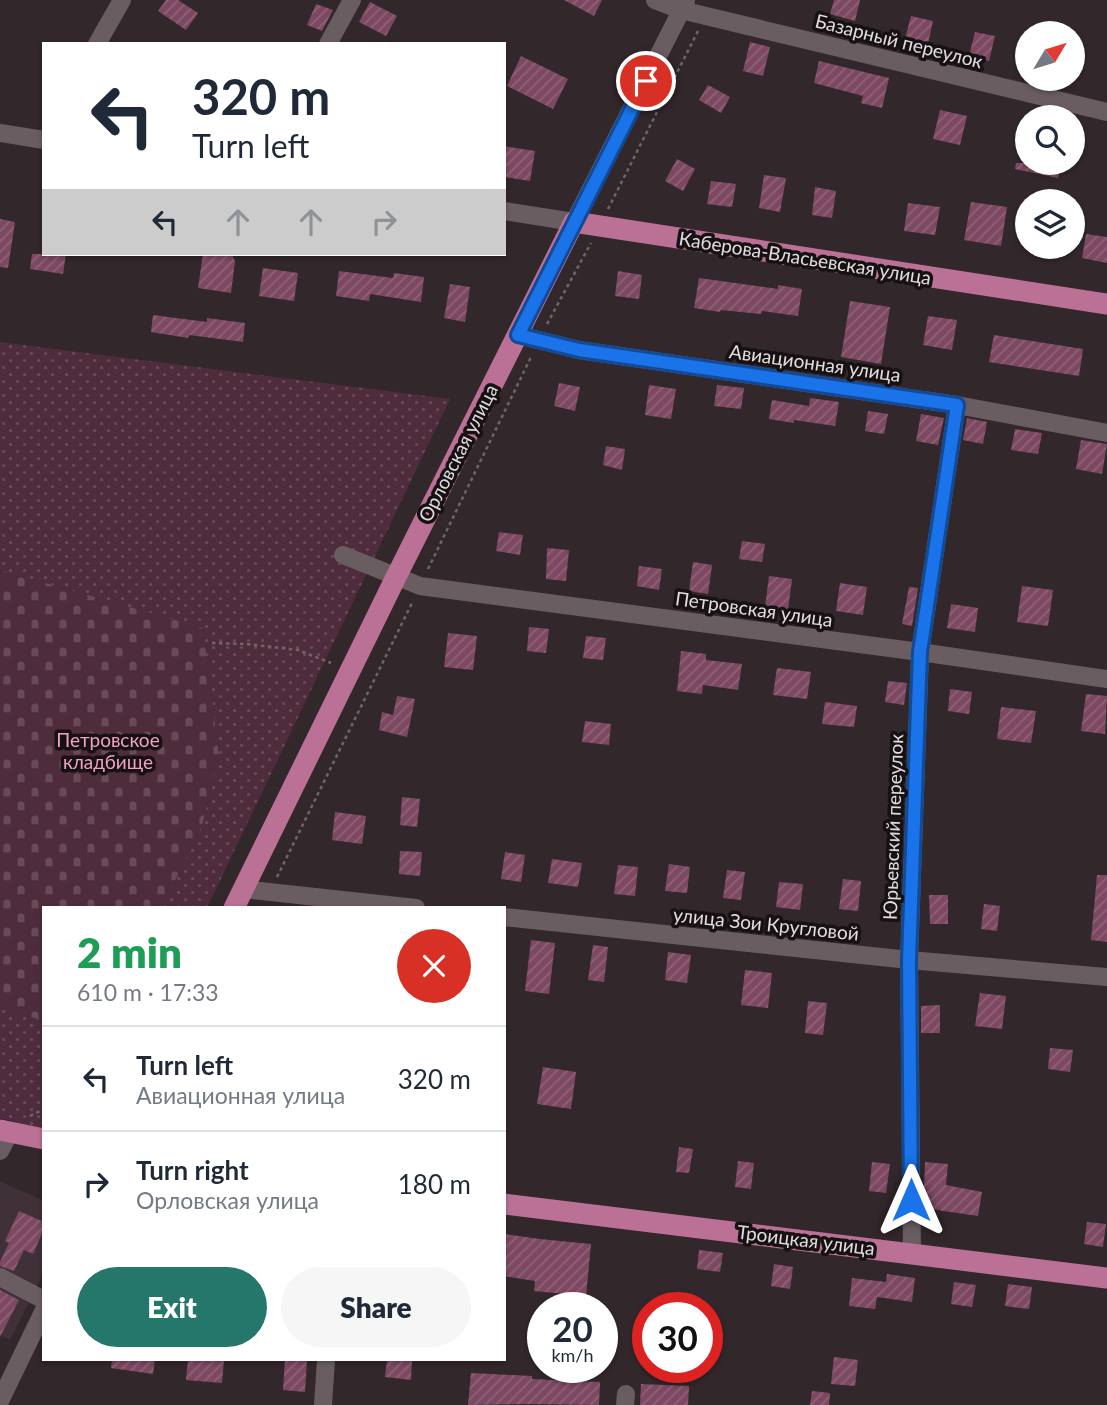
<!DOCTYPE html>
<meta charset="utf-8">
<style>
:root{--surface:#fff;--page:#f6f6f7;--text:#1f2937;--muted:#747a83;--line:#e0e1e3;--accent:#25766b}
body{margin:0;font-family:Lato,sans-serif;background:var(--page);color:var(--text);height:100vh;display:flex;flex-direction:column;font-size:26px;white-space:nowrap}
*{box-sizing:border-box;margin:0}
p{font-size:23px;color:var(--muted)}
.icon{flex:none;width:38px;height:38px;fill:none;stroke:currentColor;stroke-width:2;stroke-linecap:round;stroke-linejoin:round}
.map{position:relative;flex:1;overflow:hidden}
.drawer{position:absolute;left:42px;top:906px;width:464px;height:455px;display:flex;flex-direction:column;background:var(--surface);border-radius:0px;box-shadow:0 2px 5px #0004}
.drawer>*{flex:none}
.hud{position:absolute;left:42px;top:42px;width:464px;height:214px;border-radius:0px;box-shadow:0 2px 5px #0004;background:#fff;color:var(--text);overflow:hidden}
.needle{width:46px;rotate:52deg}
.buttons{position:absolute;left:1015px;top:21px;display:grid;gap:14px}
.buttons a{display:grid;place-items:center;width:70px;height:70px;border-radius:50%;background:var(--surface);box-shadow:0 2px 5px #0004;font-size:35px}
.speed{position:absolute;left:527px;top:1292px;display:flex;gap:14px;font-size:35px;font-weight:700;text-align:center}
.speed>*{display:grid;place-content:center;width:91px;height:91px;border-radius:50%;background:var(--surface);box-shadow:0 2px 5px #0004;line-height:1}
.speed small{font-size:18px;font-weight:400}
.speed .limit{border:10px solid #d22;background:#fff;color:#111}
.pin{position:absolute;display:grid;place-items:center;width:60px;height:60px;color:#fff;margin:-30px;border:4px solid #fff;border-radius:50%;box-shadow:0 2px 7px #0007}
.me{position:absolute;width:77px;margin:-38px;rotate:0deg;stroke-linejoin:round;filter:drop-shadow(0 0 5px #0008)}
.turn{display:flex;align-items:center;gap:24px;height:147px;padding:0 35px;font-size:32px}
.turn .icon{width:91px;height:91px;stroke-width:2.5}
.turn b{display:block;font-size:49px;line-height:60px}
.lanes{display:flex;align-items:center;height:66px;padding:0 35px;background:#0003;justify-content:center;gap:35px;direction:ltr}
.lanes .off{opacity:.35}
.round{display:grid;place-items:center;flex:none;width:74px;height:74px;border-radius:37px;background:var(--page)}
.headline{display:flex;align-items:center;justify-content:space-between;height:119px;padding:0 35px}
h1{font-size:42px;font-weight:800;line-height:52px;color:#1e9e55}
.action{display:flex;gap:14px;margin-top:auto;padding:14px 35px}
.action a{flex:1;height:80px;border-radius:42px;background:var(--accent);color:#fff;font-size:28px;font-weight:800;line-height:80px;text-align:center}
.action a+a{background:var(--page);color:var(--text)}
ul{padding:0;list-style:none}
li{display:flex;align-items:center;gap:21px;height:105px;padding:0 35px;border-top:2px solid var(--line)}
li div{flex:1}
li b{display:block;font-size:26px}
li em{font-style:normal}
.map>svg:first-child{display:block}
</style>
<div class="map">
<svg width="1107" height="1405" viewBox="0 0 1107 1405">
<defs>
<pattern id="cemetery-stones" width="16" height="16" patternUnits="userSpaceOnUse" patternTransform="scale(1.75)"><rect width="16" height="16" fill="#4f2c3c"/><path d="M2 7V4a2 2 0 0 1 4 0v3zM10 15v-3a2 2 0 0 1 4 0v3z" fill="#684a58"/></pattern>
<pattern id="park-dots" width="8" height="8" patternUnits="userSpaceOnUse" patternTransform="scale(1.75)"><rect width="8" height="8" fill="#4f2c3c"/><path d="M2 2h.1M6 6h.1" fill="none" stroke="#684a58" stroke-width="1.8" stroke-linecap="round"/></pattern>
<pattern id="building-hatch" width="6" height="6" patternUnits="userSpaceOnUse" patternTransform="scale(1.75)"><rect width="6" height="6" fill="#7d4861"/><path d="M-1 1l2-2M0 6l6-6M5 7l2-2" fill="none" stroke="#8f6277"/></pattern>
</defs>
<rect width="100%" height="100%" fill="#32272b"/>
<path fill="#403037" d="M0,1181L44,1201V1272L10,1340L0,1335Z"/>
<path fill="url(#cemetery-stones)" d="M0,570L203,627L219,755L203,823L162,908H44V1021L0,1008Z"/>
<g fill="url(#park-dots)">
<path d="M0,342L450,399L207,908H162L203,823L219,755L203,628L0,570Z"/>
<path d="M0,1008L44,1021V1129L0,1118Z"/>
</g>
<g fill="url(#building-hatch)">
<path d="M166,0H178L198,13L186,30L158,11Z"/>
<path d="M564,0H602L594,16Z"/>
<path d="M834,0H860L855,21L830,14Z"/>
<path d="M370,2L397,16L386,36L359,22Z"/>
<path d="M316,4L333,10L322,31L307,25Z"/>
<path d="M911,16L933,21L927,48L904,42Z"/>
<path d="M975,32L995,36L989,61L969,56Z"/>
<path d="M750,42L770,47L763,76L743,71Z"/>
<path d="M521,56L568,79L553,109L507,86Z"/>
<path d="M819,61L889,78L882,108L861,103L863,96L814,83Z"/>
<path d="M708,85L730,97L721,113L699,100Z"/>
<path d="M940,110L967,116L960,145L933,139Z"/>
<path d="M504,146L535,151L530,181L504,177Z"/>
<path d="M677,159L695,169L683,191L665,181Z"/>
<path d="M1016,163H1062L1058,178L1015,169Z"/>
<path d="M764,175L786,178L780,212L759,208Z"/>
<path d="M711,181L736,184L732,207L707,204Z"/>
<path d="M815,187L836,191L832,218L812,215Z"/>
<path d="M971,202L1007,207L1001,246L964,240Z"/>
<path d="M908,203L940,207L935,235L904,231Z"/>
<path d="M0,219L15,222L8,268L0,267Z"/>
<path d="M1086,234L1107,237V263L1082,258Z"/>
<path d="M32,254H66L63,274L30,269Z"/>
<path d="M203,254L232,255L235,261L231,293L198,288Z"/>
<path d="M263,268L298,273L294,301L259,296Z"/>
<path d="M339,271L393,278L394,273L424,277L421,302L370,294L369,301L336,296Z"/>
<path d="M618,271L642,275L639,299L615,296Z"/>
<path d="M699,278L778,289V285L802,289L798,316L762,311L761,314L721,310L720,312L694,308Z"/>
<path d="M450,284L470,287L465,322L444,318Z"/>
<path d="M850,301L890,307L881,364L841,357Z"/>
<path d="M153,315L207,322V318L245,323L243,342L189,335L188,338L151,332Z"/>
<path d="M928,316L957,320L952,350L923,345Z"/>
<path d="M994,335L1083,349L1079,376L989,362Z"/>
<path d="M559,383L580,387L575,411L554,406Z"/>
<path d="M649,385L676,389L671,419L645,415Z"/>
<path d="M717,385L744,388L741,409L714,406Z"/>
<path d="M810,398L839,402L835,426L794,420V423L769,419L772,400L809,406Z"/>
<path d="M868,411L888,414L884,434L865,431Z"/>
<path d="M921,414L944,418L938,445L916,441Z"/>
<path d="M967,418L987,422L983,444L963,440Z"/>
<path d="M1015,429L1042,433L1038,454L1011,450Z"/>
<path d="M1081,440L1107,444L1102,474L1076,469Z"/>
<path d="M606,446L625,449L622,470L603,465Z"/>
<path d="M499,532L523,535L520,555L496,551Z"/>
<path d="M742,541L765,544L762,562L739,559Z"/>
<path d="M547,548L569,550L566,581L546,579Z"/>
<path d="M693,562L712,565L708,594L689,591Z"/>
<path d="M639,566L662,569L659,590L637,586Z"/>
<path d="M769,576L792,579L788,610L765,607Z"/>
<path d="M840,583L867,587L863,615L836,611Z"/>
<path d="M1022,586L1053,590L1048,626L1017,622Z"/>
<path d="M909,587L918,588L912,626L902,624Z"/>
<path d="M951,604L978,608L975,632L947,628Z"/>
<path d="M529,627L549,629L546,653L527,651Z"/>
<path d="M448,633L477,636L473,670L444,667Z"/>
<path d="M586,636L606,638L603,660L583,658Z"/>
<path d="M681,651L706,654V660L742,664L738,690L703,685L702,694L677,691Z"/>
<path d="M777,668L811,672L807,699L773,695Z"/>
<path d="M888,681L907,683L904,705L885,702Z"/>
<path d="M950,689L972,692L969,714L948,711Z"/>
<path d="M1086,694L1107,696L1105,734L1081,731Z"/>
<path d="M397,696L415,699L407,737L379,730L382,712L393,715Z"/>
<path d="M825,702L857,706L854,727L822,724Z"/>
<path d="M1001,707L1036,711L1031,743L997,739Z"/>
<path d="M585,721L611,724L609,745L582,742Z"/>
<path d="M402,797L420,799L417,827L400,825Z"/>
<path d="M335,812L366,816L362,844L332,840Z"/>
<path d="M400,851L422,852L420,876L399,874Z"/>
<path d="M505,852L525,855L521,882L501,879Z"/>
<path d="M552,859L582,863L578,887L548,883Z"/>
<path d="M669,864L690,867L687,893L665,891Z"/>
<path d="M618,865L638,867L635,896L614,894Z"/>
<path d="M727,870L745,872L741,900L723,898Z"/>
<path d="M1097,875H1107V942L1091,940Z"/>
<path d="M843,879L861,881L858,911L839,909Z"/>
<path d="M779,882L803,884L800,910L776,907Z"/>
<path d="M929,895H948V924H930Z"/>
<path d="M984,904L1000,906L997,931L981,929Z"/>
<path d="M531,940L555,943L549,994L525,991Z"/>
<path d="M593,945L608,947L604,982L588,980Z"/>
<path d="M668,952L691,955L687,983L665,980Z"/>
<path d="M745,970L772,973L768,1008L741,1005Z"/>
<path d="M980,993L1006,996L1002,1029L975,1026Z"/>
<path d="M808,1001L827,1003L823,1035L805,1033Z"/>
<path d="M940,1005V1033H921V1006Z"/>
<path d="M1050,1048L1073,1050L1070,1072L1048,1069Z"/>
<path d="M543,1067L576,1072L571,1109L537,1104Z"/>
<path d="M679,1147L693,1149L689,1173L676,1172Z"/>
<path d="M738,1161L754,1163L751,1189L735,1187Z"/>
<path d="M872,1162L890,1164L886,1193L869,1191Z"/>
<path d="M925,1162L948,1164L946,1185L982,1192L978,1216L923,1208Z"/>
<path d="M19,1211L44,1222V1229L33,1254L24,1250L14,1271L0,1266V1262L9,1243L5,1241Z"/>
<path d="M1087,1222L1106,1224L1103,1247L1084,1244Z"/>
<path d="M504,1234L540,1239L591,1244L586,1296L534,1291L535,1281L504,1276Z"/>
<path d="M699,1250L723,1253L720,1272L697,1269Z"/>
<path d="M774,1264L793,1267L790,1289L771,1286Z"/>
<path d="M887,1274L915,1278L912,1302L877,1297L875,1309L849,1306L852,1278L886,1282Z"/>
<path d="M954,1282L976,1285L972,1307L951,1304Z"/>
<path d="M1008,1284L1032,1287L1029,1309L1005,1306Z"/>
<path d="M0,1290L19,1300L0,1337Z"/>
<path d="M834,1357L858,1360L855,1386L831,1384Z"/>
<path d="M112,1360H155L153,1374L111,1368Z"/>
<path d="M188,1360H224L222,1383L186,1380Z"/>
<path d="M285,1360H307L305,1392L283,1390Z"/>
<path d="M387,1360H412L411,1380L385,1377Z"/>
<path d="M471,1373L532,1376V1379L600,1382L599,1405L530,1404L468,1405Z"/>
<path d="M641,1384L689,1386L688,1405H640Z"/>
<path d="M812,1391L830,1393L829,1405H810Z"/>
</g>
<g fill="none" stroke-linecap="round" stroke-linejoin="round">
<g stroke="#70666a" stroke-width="2.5" stroke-dasharray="3.5 3.5" stroke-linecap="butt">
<path d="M608,209L698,31"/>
<path d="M547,324L591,243"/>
<path d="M428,569L532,355"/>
<path d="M212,643L247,644L298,650L331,663"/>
<path d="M277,877L413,601"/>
<path d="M30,1116L44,1109"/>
</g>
<g stroke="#695d62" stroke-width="18">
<path d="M655,0L681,10L1107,112"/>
<path d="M97,44L122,0"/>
<path d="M328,44L352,0"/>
<path d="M0,133L44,140"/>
<path d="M504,211L574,222L686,1"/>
<path d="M518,335L579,350L957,405L1107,433"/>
<path d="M343,555L420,586L920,652L1107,679"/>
<path d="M243,889L416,908"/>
<path d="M504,917L909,960L1107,977"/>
<path d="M0,1151L10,1132"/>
<path d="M912,1253L909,960L920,652L957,405"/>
<path d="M0,1277L44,1300"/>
<path d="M0,1401L44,1310"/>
<path d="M323,1405L326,1360"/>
<path d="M625,1405L626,1394"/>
</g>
<g stroke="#bb7195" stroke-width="21">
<path d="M234,908L396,577L574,222L1107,304"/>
<path d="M0,1130L44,1139"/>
<path d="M504,1204L1107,1278"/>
</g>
</g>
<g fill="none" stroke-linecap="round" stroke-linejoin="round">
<defs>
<path id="route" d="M646,81L518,335L579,350L957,405L920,652L909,960L911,1200"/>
</defs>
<use href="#route" stroke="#114b97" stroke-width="18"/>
<use href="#route" stroke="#1a73e8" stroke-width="12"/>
</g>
<g text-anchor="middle" stroke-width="7" stroke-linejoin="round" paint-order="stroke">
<g font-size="19" fill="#e3dcdf" stroke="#161113">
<text transform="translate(899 41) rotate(14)" y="7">Базарный переулок</text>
<text transform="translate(805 258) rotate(9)" y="7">Каберова-Власьевская улица</text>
<text transform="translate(815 363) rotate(8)" y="7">Авиационная улица</text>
<text transform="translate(458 453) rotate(-63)" y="7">Орловская улица</text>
<text transform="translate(754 609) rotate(8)" y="7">Петровская улица</text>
<text transform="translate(893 827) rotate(-88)" y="7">Юрьевский переулок</text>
<text transform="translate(766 924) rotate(6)" y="7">улица Зои Кругловой</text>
<text transform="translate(806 1240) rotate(7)" y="7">Троицкая улица</text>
</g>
<g font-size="19" fill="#f4a0c6" stroke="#161113">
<text x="108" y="747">Петровское<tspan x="108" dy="22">кладбище</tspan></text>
</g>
</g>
</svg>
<div class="buttons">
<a><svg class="needle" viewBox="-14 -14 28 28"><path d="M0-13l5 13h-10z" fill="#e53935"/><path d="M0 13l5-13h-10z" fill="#747a83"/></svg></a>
<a><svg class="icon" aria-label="search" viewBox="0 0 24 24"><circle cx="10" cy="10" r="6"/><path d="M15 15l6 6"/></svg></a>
<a><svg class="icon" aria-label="layers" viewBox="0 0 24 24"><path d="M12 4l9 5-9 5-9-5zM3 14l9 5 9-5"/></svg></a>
</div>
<div class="speed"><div>20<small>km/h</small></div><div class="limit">30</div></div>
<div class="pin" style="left:646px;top:81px;background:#d93025"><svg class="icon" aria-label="arrive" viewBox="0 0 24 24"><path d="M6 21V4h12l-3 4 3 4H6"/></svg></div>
<svg class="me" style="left:911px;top:1200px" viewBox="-20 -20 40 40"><path d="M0-17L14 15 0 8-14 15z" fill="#1a73e8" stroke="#fff" stroke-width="4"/></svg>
<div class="hud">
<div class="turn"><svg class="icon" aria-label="left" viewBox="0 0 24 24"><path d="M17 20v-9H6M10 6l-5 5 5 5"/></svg><div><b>320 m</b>Turn left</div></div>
<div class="lanes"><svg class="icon" aria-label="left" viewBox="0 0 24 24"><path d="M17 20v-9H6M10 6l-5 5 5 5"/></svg><svg class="icon off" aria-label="ahead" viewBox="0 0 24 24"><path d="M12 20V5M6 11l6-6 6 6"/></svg><svg class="icon off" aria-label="ahead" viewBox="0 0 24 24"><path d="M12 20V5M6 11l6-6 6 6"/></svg><svg class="icon off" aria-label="right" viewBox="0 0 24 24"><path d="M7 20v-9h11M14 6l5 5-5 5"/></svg></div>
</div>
<section class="drawer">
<div class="headline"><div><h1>2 min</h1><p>610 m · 17:33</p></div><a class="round" style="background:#d93025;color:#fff"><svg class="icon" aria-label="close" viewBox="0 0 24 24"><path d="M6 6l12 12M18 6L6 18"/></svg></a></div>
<ul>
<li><svg class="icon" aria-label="left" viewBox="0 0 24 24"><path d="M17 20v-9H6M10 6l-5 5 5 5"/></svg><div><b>Turn left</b><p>Авиационная улица</p></div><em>320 m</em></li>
<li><svg class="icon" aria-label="right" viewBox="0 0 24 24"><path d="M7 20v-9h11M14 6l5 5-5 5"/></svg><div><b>Turn right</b><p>Орловская улица</p></div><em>180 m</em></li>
</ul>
<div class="action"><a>Exit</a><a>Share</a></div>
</section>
</div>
